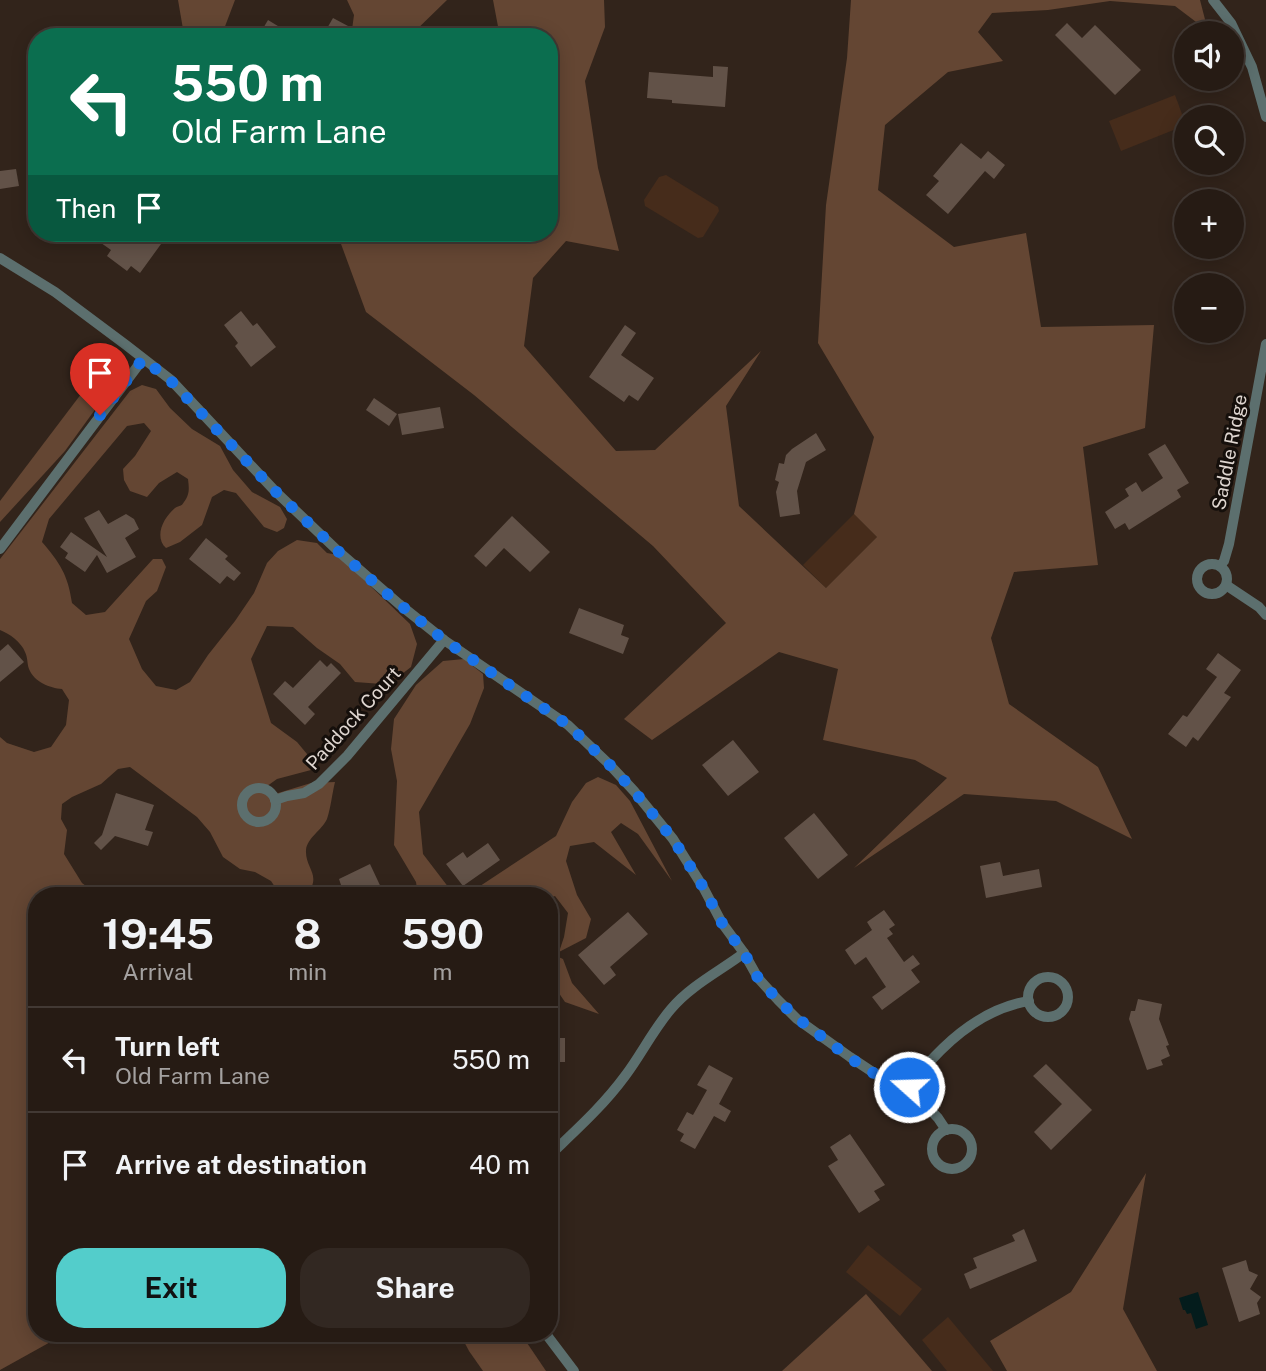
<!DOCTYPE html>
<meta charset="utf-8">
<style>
:root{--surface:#261b14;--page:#322822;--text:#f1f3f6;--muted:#a4a1a0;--line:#423934;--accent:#53cdcb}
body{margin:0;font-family:"Public Sans",sans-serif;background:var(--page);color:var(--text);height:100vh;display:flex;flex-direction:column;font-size:26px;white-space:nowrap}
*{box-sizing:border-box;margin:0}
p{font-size:23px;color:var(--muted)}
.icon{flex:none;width:38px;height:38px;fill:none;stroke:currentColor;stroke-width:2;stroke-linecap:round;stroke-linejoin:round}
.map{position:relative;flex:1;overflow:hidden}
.drawer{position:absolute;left:28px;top:887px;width:530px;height:455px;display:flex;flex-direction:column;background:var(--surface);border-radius:28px;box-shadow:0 4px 18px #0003,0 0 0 2px var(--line)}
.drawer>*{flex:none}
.guide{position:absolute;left:28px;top:28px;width:530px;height:214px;border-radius:28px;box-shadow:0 4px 18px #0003,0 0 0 2px var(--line);background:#0b6e4f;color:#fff;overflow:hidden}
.tools{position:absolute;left:1174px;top:21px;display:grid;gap:14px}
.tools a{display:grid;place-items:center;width:70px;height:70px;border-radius:50%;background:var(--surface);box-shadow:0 4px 18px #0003,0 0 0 2px var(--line);font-size:35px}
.pin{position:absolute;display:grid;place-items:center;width:60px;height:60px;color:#fff;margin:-72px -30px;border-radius:50% 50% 50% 0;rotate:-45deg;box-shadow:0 0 7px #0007}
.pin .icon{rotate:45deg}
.me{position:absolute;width:77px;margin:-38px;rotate:290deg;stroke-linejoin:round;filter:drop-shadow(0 0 5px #0008)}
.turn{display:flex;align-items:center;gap:24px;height:147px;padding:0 28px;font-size:32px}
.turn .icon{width:91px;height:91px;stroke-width:2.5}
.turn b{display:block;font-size:49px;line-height:60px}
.then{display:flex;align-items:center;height:66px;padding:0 28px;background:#0003;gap:14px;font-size:26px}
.eta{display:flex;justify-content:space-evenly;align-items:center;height:119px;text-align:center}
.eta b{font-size:42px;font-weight:700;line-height:49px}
.button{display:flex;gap:14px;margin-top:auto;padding:14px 28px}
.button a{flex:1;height:80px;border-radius:28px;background:var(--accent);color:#111;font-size:28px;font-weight:700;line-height:80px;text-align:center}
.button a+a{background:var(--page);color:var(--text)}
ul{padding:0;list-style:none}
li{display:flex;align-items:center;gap:21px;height:105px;padding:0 28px;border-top:2px solid var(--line)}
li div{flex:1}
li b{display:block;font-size:26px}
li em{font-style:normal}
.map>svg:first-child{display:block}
</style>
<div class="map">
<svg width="1266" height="1371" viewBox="0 0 1266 1371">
<rect width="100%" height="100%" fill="#32241b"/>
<g fill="#462c1b">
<path d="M1175,95L1186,125L1121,151L1109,121Z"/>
<path d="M666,175L718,207L719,211L703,237L698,238L645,206L644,200L659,177Z"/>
<path d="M854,514L877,537L826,588L803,565Z"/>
<path d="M868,1245L922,1289L900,1316L846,1272Z"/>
<path d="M948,1317L993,1371H947L922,1340Z"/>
</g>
<g fill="#644633">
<path d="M178,0H235L221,37H181L183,29Z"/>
<path d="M347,0H447L409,37H351L354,15Z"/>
<path d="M493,0H604L605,27L585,81L598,168L619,251L566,241L533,278L524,346L616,451L655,450L761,351L726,406L739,506L826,588L877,537L854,514L874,437L818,343L826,205L847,58L851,0H1200L1208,31L1175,6L1110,1L1048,10L992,13L978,32L1003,61L948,72L885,125L878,190L954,247L1026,233L1041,327L1154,325L1145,428L1083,447L1098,565L1014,572L991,638L1009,704L1098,767L1132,839L1056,801L964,794L854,868L947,778L915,760L823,740L838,669L779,652L652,740L624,719L726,623L653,546L474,395L366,312L337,233H550V37H500Z"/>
<path d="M108,367L115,371V382L65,451L0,522V501L97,373Z"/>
<path d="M142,385L156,389L170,408L192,429L220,446L233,470L252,492L280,507L287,519L284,528L277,532L264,527L236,493L224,490L212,497L202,525L180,542L166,548C154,537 163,518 175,508C180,505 181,507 184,502C190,494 189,488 188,479L177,472L159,483L147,497L130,491L124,480L123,469L135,456L151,431L144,423L127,426L49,519L42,542C60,563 68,575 72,603L86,615L105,612L153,559H162L166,567L157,591L146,601L129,639L142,669L156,686L176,690L190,682L208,655L235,621L254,593L267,563L278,551L297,540L317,543L327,553L338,555L410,624L417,644L411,667L393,681L382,684L355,682L340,664L317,648L293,627L267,626L251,659L271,723L297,742L307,754L311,770L277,779L263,789L275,794L311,783L335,782C332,794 331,807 327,819C322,830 307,838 306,850C305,870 323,874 306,896H281L271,881L255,872L240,869L223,857L210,832L197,817L130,767L118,769L101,784L72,797L62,804L61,819L67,830L64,854L82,883L99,896H37V1334H68L63,1335L0,1370V737L7,743L34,752L51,747L66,725L69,700L62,689C50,688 34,682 29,669C27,664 28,658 25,652C21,642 10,634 0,630V559L130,391Z"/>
<path d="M464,659L483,674L484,688L470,724L419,812L423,854L449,888L474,890L556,836L572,802L586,783L598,777L616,785L630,801L672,881L638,834L621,823L611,832L636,875L594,842L570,846L566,861L577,895L591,919L586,938L559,952L564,937L568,913L555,896L550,898V896H418L416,882L394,845L397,781L391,749L394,719L416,685L443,661Z"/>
<path d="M550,953L563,959L572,983L599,1014L565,1002L550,980Z"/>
<path d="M1146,1173L1123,1309L1157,1371H1007L990,1341L1071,1292Z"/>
<path d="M866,1294L932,1371H782Z"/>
<path d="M460,1334H521L546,1371H483L469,1351Z"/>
</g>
<path fill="#041c1c" d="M1198,1292L1208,1325L1196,1329L1191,1313L1187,1314L1185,1310H1183L1179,1298Z"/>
<g fill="#625248">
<path d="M333,18L348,26L342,37H322Z"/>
<path d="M268,20L296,37H258Z"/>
<path d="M1067,23L1082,38L1095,25L1141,70L1115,95L1055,35Z"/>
<path d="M713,66L728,67L725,107L672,103V100L647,98L649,72L713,77Z"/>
<path d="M961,143L981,159L988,151L1005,165L994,179L985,171L948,214L926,195L939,181L933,176Z"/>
<path d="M16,169L19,186L0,189V171Z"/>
<path d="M87,233H169L140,273L131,266L127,271L107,256L111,250Z"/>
<path d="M241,311L253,326L257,323L276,347L251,367L235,346L238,343L224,325Z"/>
<path d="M625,325L636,333L621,355L654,378L638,401L629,395L624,402L589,377Z"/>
<path d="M374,398L397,414L389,426L366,410Z"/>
<path d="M440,407L444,428L402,435L398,414Z"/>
<path d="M816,433L826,450L806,462L797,491L800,514L780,517L776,492L779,482L775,480L779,463L784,464L786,455L792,449Z"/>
<path d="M1165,444L1189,483L1177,490L1181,497L1129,530L1125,523L1115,529L1105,512L1129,496L1125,489L1136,482L1142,492L1163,478L1148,454Z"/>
<path d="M99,510L108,524L126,514L134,519L139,529L125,538L136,557L107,573L97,555L85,572L65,558L68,553L60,547L71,532L107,557L84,518Z"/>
<path d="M512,516L550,552L530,572L504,548L486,567L474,556Z"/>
<path d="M206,538L228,556L225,559L241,573L234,581L227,576L220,584L189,559Z"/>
<path d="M579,608L624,625L621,635L629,638L623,654L569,633Z"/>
<path d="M8,644L24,662L0,682V651Z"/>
<path d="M1218,653L1241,670L1224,693L1231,697L1198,741L1193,737L1186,747L1168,734L1183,715L1187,717L1217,677L1206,669Z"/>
<path d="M320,660L327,667L331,663L341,673L308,707L315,714L305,725L273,694L285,681L293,688Z"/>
<path d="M733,740L759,772L728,796L702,765Z"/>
<path d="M116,793L154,805L145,830L153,832L148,846L115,836L101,850L94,843L102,835Z"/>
<path d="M814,813L848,855L818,879L784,838Z"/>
<path d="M488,843L500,860L463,886L446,864L463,852L467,858Z"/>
<path d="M1000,862L1003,876L1039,869L1042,887L986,898L980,866Z"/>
<path d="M370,864L385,896H317L341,885L339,879Z"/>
<path d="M884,910L895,925L889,929L893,934L887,938L904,962L913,955L920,964L911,970L920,982L882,1010L872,997L886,987L866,957L855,965L845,950L872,930L867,922Z"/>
<path d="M628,912L648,934L610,967L616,975L604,985L578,955Z"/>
<path d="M1138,999L1162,1004L1159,1019L1169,1045L1166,1046L1170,1056L1161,1060L1163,1065L1147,1070L1129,1019L1131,1011H1135Z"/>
<rect x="550" y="1038" width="15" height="24"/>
<path d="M1046,1064L1092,1110L1051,1150L1034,1132L1062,1104L1033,1076Z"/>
<path d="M709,1065L733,1078L719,1104L731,1111L725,1122L714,1116L695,1149L680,1141L684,1134L677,1130L687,1112L693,1115L707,1090L697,1085Z"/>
<path d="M850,1134L885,1185L874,1191L880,1200L859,1213L828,1166L838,1160L830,1147Z"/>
<path d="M1024,1229L1037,1261L970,1289L964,1274L977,1268L973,1258L1015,1241L1012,1235Z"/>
<path d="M1246,1260L1249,1271L1258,1275L1250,1289L1261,1297L1257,1303L1260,1314L1239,1322L1222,1268Z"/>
</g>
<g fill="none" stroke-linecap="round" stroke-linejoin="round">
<g stroke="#5c6f6e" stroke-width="10">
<path d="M1213,0L1231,23L1252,67L1266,117"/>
<path d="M0,258L55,292L126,345L171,380L275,491L338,551L399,604L444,640L568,725L609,764L634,791L673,839L703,887L722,923L744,953L758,978L778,1000L797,1019L850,1057L886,1081L896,1086L909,1087L938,1118L946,1130"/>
<path d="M0,549L143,359"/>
<circle cx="1212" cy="579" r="15"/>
<path d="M1220,566L1224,561L1229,544L1266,344"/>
<path d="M1226,585L1259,607L1266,615"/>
<circle cx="259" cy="805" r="17"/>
<path d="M275,800L287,796L304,793L319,784L347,756L444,640"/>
<circle cx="1048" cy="997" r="20"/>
<path d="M909,1087C939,1047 979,1009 1029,1001"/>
<circle cx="952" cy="1149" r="20"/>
<path d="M550,1155C576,1130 603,1106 625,1076C641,1055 653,1030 671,1009C690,986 720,971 744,953"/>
<path d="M546,1334L574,1371"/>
</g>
</g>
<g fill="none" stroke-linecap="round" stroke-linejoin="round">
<path stroke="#1a73e8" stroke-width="12" stroke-dasharray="0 21.6" d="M100,415L143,359L170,380L275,491L338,551L399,604L444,640L568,725L609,764L634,791L673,839L703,887L722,923L744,953L758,978L778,1000L797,1018L850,1058L886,1081L896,1086L909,1087"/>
</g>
<g text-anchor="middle" stroke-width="6" stroke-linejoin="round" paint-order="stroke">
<g font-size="19" fill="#dfd6d0" stroke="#150f0b">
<text transform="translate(1229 452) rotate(-79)" y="7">Saddle Ridge</text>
<text transform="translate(353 718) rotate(-48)" y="7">Paddock Court</text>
</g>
</g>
</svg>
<div class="tools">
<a><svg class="icon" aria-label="sound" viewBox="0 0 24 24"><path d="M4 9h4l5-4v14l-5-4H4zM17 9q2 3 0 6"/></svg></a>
<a><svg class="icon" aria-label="search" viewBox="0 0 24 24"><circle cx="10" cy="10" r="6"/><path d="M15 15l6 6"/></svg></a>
<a>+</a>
<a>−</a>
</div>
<div class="pin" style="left:100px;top:415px;background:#d93025"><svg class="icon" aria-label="arrive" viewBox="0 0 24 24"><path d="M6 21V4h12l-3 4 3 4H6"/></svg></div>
<svg class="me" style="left:909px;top:1087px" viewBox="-20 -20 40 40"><circle r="17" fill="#1a73e8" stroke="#fff" stroke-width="3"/><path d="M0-11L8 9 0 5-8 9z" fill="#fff"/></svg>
<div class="guide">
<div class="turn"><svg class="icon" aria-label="left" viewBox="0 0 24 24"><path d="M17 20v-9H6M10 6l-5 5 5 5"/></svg><div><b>550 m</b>Old Farm Lane</div></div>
<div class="then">Then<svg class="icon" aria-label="arrive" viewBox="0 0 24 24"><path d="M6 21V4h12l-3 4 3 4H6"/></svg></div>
</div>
<section class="drawer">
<div class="eta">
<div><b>19:45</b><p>Arrival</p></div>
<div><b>8</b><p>min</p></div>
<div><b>590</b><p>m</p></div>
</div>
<ul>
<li><svg class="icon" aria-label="left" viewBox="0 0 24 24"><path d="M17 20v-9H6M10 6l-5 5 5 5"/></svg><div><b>Turn left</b><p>Old Farm Lane</p></div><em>550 m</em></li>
<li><svg class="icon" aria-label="arrive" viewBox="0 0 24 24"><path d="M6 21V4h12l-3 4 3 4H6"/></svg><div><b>Arrive at destination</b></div><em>40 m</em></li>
</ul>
<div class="button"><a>Exit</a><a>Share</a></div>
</section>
</div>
